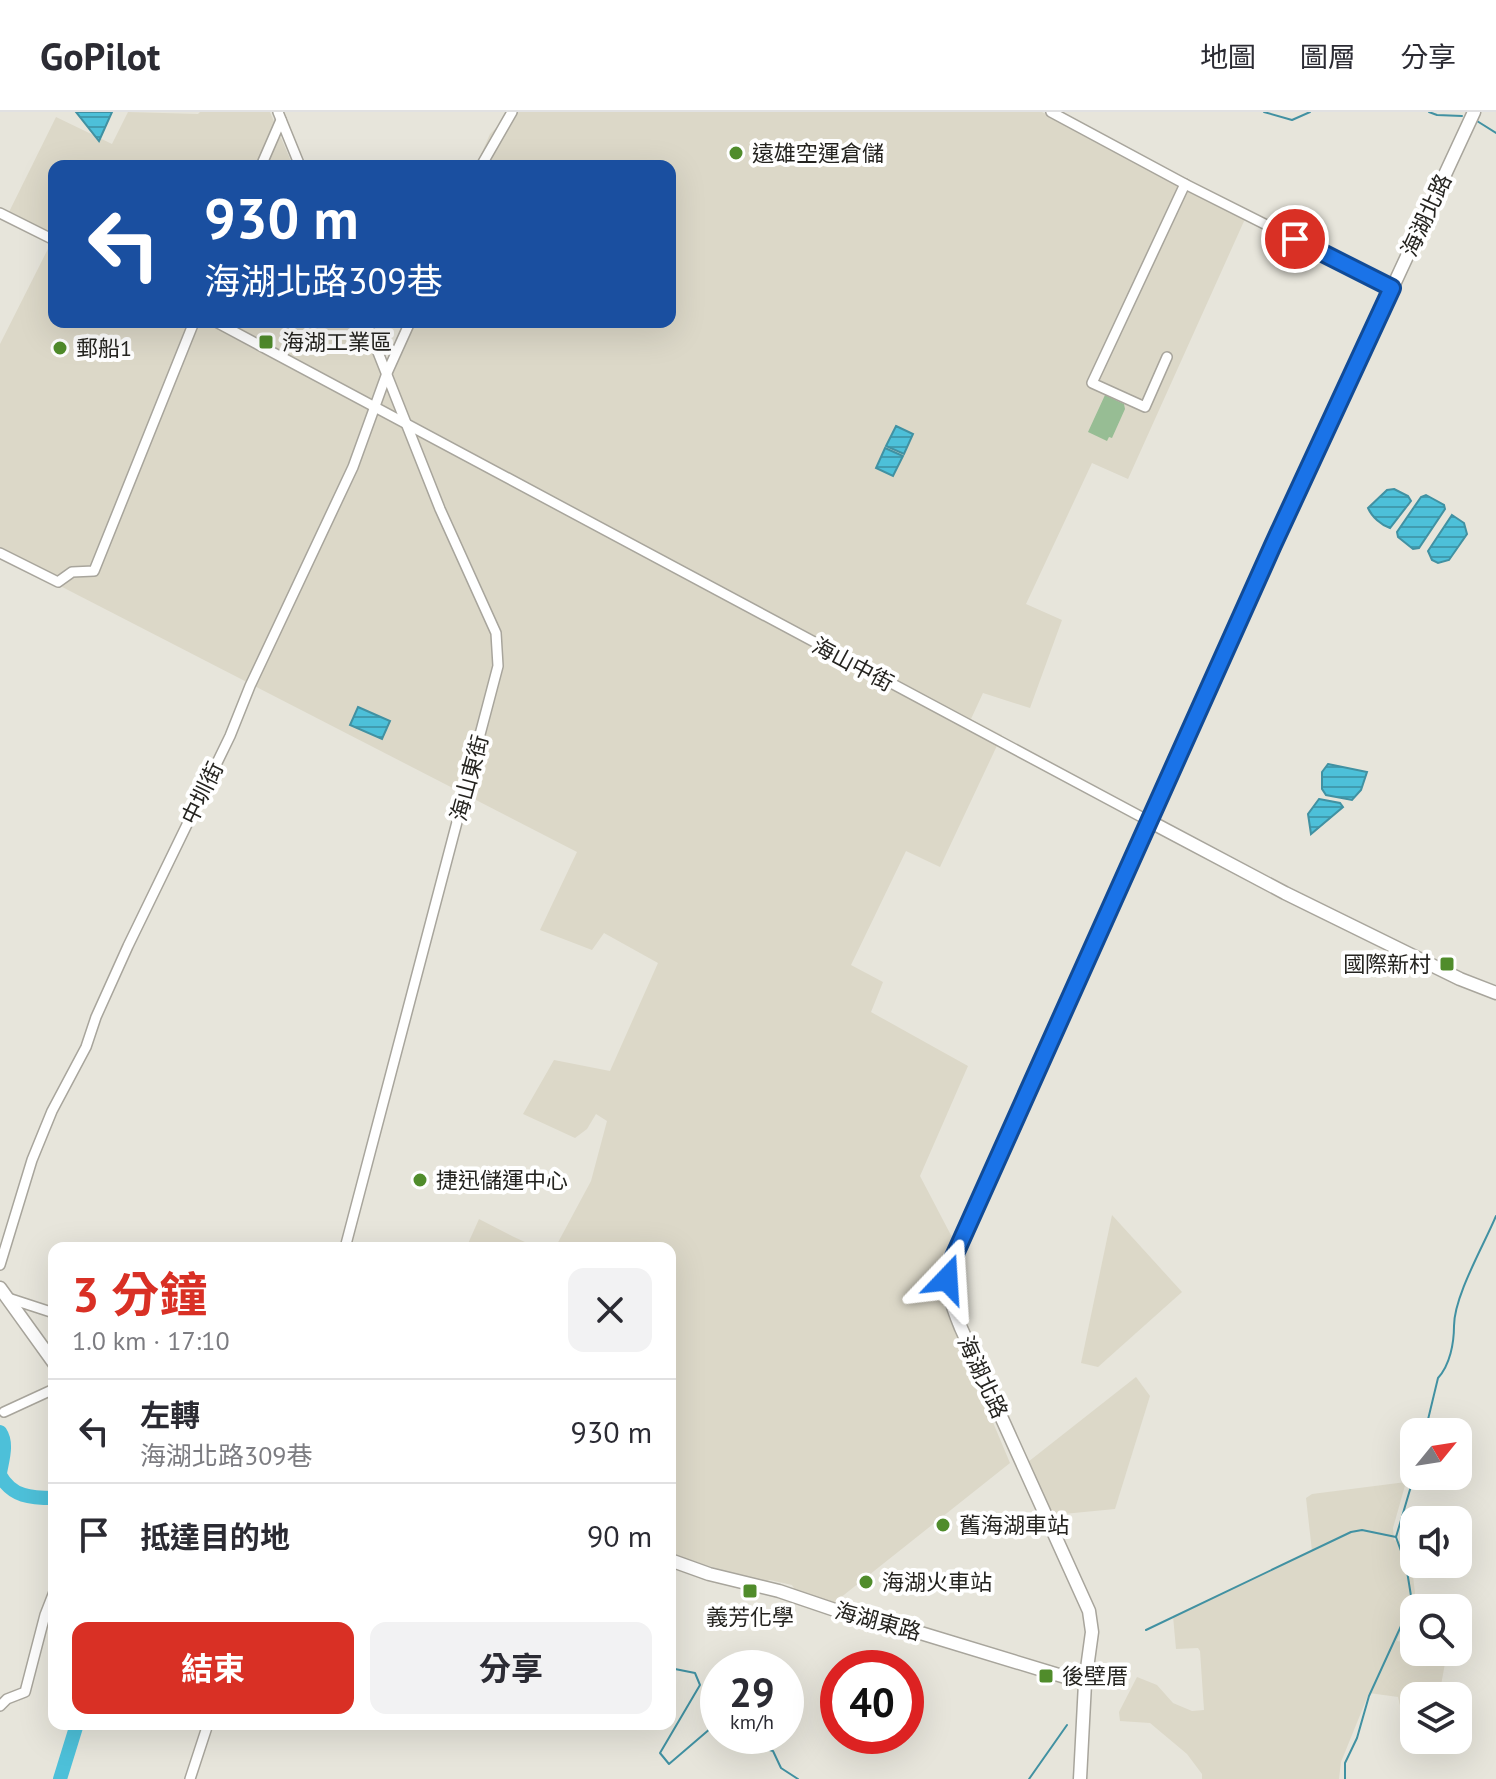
<!DOCTYPE html>
<html lang="zh-TW">
<meta charset="utf-8">
<style>
:root{--surface:#fff;--page:#f2f2f3;--text:#2b2b33;--muted:#7c7c81;--line:#e1e1e2;--accent:#d93025}
body{margin:0;font-family:"PT Sans","Noto Sans TC",sans-serif;background:var(--page);color:var(--text);height:100vh;display:flex;flex-direction:column;font-size:30px;white-space:nowrap}
*{box-sizing:border-box;margin:0}
p{font-size:26px;color:var(--muted)}
.icon{flex:none;width:44px;height:44px;fill:none;stroke:currentColor;stroke-width:2;stroke-linecap:round;stroke-linejoin:round}
.map{position:relative;flex:1;overflow:hidden}
.sheet{position:absolute;left:48px;top:1130px;width:628px;height:488px;display:flex;flex-direction:column;background:var(--surface);border-radius:16px;box-shadow:0 8px 32px #0002}
.sheet>*{flex:none}
.top-card{position:absolute;left:48px;top:48px;width:628px;height:168px;border-radius:16px;box-shadow:0 8px 32px #0002;background:#1a4fa0;color:#fff;overflow:hidden}
.needle{width:52px;rotate:60deg}
.controls{position:absolute;left:1400px;top:1306px;display:grid;gap:16px}
.controls a{display:grid;place-items:center;width:72px;height:72px;border-radius:16px;background:var(--surface);box-shadow:0 8px 32px #0002;font-size:40px}
.speed{position:absolute;left:700px;top:1538px;display:flex;gap:16px;font-size:40px;font-weight:700;text-align:center}
.speed>*{display:grid;place-content:center;width:104px;height:104px;border-radius:50%;background:var(--surface);box-shadow:0 8px 32px #0002;line-height:1}
.speed small{font-size:20px;font-weight:400}
.speed .limit{border:12px solid #d22;background:#fff;color:#111}
.pin{position:absolute;display:grid;place-items:center;width:68px;height:68px;color:#fff;margin:-34px;border:4px solid #fff;border-radius:50%;box-shadow:0 2px 8px #0007}
.me{position:absolute;width:88px;margin:-44px;rotate:20deg;stroke-linejoin:round;filter:drop-shadow(0 0 6px #0008)}
.turn{display:flex;align-items:center;gap:28px;height:168px;padding:0 24px;font-size:36px}
.turn .icon{width:104px;height:104px;stroke-width:2.5}
.turn b{display:block;font-size:56px;line-height:68px}
.round{display:grid;place-items:center;flex:none;width:84px;height:84px;border-radius:16px;background:var(--page)}
.overview{display:flex;align-items:center;justify-content:space-between;height:136px;padding:0 24px}
h1{font-size:48px;font-weight:700;line-height:60px;color:var(--accent)}
.action{display:flex;gap:16px;margin-top:auto;padding:16px 24px}
.action a{flex:1;height:92px;border-radius:16px;background:var(--accent);color:#fff;font-size:32px;font-weight:700;line-height:92px;text-align:center}
.action a+a{background:var(--page);color:var(--text)}
ul{padding:0;list-style:none}
li{display:flex;align-items:center;gap:24px;height:104px;padding:0 24px;border-top:2px solid var(--line)}
li div{flex:1}
li b{display:block;font-size:30px}
li em{font-style:normal}
header{display:flex;align-items:center;gap:48px;box-sizing:border-box;height:112px;padding:0 40px;background:var(--surface);border-bottom:2px solid var(--line)}
header strong{font-size:38px}
nav{display:flex;gap:44px;margin-inline-start:auto;font-size:28px}
.map>svg:first-child{display:block}
</style>
<header>
<strong>GoPilot</strong>
<nav><a>地圖</a><a>圖層</a><a>分享</a></nav>
</header>
<div class="map">
<svg width="1496" height="1667" viewBox="0 0 1496 1667">
<defs>
<pattern id="water-rules" width="6" height="5" patternUnits="userSpaceOnUse" patternTransform="scale(2)"><rect width="6" height="5" fill="#4dc0d9"/><path d="M0 2.5h6" fill="none" stroke="#409cb0"/></pattern>
</defs>
<rect width="100%" height="100%" fill="#e7e5db"/>
<g fill="#dcd8c8">
<path d="M128,0L198,2L200,0H270L293,54H54V122L9,100L56,5L112,32Z"/>
<path d="M508,0H1042L1245,107L1128,367L1092,351L1026,492L1062,508L1030,596L983,581L971,607L1002,623L940,755L906,739L851,853L883,870L871,900L968,954L920,1064L954,1129L939,1157L941,1186L1010,1351L830,1494L797,1482L792,1473L770,1468L760,1471L670,1441V1136H555L591,1069L607,1009L596,1002L587,1017L575,1026L523,1002L554,948L610,959L658,851L604,821L592,838L540,818L577,740L0,443V232L54,125V210H360L382,262L406,210H670V54H476L490,22L503,9Z"/>
<path d="M1112,1103L1182,1180L1098,1255L1081,1251Z"/>
<path d="M479,1107L514,1125L538,1136H466Z"/>
<path d="M1136,1265L1150,1284L1115,1397L1053,1403L1028,1350Z"/>
<path d="M1406,1370L1393,1416L1394,1428L1402,1430L1410,1439L1415,1481L1397,1529L1414,1532V1540H1447L1440,1579L1422,1577L1414,1584L1410,1594L1401,1598L1398,1585L1369,1581L1341,1650L1339,1667H1202V1662L1187,1642L1150,1611L1120,1609L1119,1600L1137,1565L1157,1573L1173,1591L1192,1599L1204,1598L1200,1539L1198,1536L1176,1537L1173,1504L1312,1439L1306,1386L1312,1382Z"/>
</g>
<path fill="#97bd94" d="M1105,283L1124,292L1125,297L1112,326L1109,325L1107,329L1088,320Z"/>
<g fill="url(#water-rules)" stroke="#4191a2" stroke-width="2">
<path d="M76,0H112L99,29Z"/>
<path d="M896,314L913,322L904,342L886,334Z"/>
<path d="M885,336L903,344L893,364L876,356Z"/>
<path d="M1394,377L1408,384L1411,389L1390,416C1381,413 1372,405 1368,396L1387,378Z"/>
<path d="M1426,383L1444,393L1445,397L1419,436L1413,437L1398,425L1397,420L1421,385Z"/>
<path d="M1452,403L1464,411L1467,422L1449,448L1438,451L1432,448L1428,439Z"/>
<path d="M358,595L390,609L382,627L350,613Z"/>
<path d="M1328,652L1367,660L1361,678L1352,688L1326,683L1322,677V660Z"/>
<path d="M1319,687L1340,691L1343,695L1311,722L1308,702Z"/>
</g>
<g fill="none" stroke-linecap="round" stroke-linejoin="round">
<g stroke="#4191a2" stroke-width="2">
<path d="M1264,0L1292,8L1310,0"/>
<path d="M1429,0L1437,3L1462,4"/>
<path d="M1477,9L1496,21"/>
<path d="M1425,1320L1438,1266C1450,1253 1454,1231 1454,1214C1454,1184 1484,1133 1496,1104"/>
<path d="M1146,1518L1351,1420L1362,1418L1396,1425L1414,1364"/>
<path d="M670,1556L695,1561L700,1573L660,1641L669,1652L718,1610"/>
<path d="M737,1624L752,1633L773,1639L781,1656L798,1667"/>
<path d="M1029,1667L1067,1613"/>
<path d="M1345,1667V1651L1357,1626L1369,1584L1412,1490L1406,1453L1396,1425"/>
</g>
<g stroke="#4dc0d9" stroke-width="14">
<path d="M0,1320C8,1332 2,1348 0,1361"/>
<path d="M0,1363C12,1385 31,1386 54,1386"/>
<path d="M60,1667L77,1612"/>
</g>
<defs>
<g id="street">
<path d="M278,0L300,54"/>
<path d="M1051,0L1185,72L1392,176"/>
<path d="M261,54L281,8"/>
<path d="M481,54L512,0"/>
<path d="M0,101L54,128"/>
<path d="M216,210L1149,709"/>
<path d="M1167,245L1145,295L1092,271L1185,72"/>
<path d="M0,441L58,470L72,460L94,459L194,210"/>
<path d="M345,1136L498,554L496,521L440,397L366,210"/>
<path d="M0,1153L32,1048L52,999L86,935L96,905L128,834L230,624L250,574L353,355L387,261L410,210"/>
<path d="M8,1186L54,1201"/>
<path d="M4,1300L54,1277"/>
<path d="M0,1594L7,1587L25,1580L45,1503L54,1480"/>
<path d="M190,1667L208,1612"/>
</g>
<g id="secondary">
<path d="M1149,709L1285,781L1460,867L1496,881"/>
<path d="M0,1176L54,1251"/>
<path d="M670,1448L709,1462L779,1479L838,1499L914,1519L1085,1571"/>
<path d="M1080,1667L1085,1571L1092,1520L1089,1499L961,1216C951,1192 945,1176 951,1151L1273,433L1474,0"/>
</g>
</defs>
<use href="#street" stroke="#a8a59c" stroke-width="12"/>
<use href="#secondary" stroke="#a8a59c" stroke-width="15"/>
<use href="#street" stroke="#fff" stroke-width="9"/>
<use href="#secondary" stroke="#fff" stroke-width="12"/>
</g>
<g fill="none" stroke-linecap="round" stroke-linejoin="round">
<defs>
<path id="route" d="M947,1167L951,1151L1273,433L1392,176L1295,127"/>
</defs>
<use href="#route" stroke="#114b97" stroke-width="20"/>
<use href="#route" stroke="#1a73e8" stroke-width="14"/>
</g>
<g fill="#508c2b" stroke="#fff" stroke-width="3">
<circle cx="736" cy="41" r="8"/>
<rect x="258" y="222" width="16" height="16" rx="4"/>
<circle cx="60" cy="236" r="8"/>
<rect x="1439" y="844" width="16" height="16" rx="4"/>
<circle cx="420" cy="1068" r="8"/>
<circle cx="943" cy="1413" r="8"/>
<circle cx="866" cy="1470" r="8"/>
<rect x="742" y="1471" width="16" height="16" rx="4"/>
<rect x="1038" y="1556" width="16" height="16" rx="4"/>
</g>
<g text-anchor="middle" stroke-width="8" stroke-linejoin="round" paint-order="stroke">
<g font-size="22" fill="#252420" stroke="#fff" text-anchor="start">
<text x="752" y="49">遠雄空運倉儲</text>
<text x="282" y="238">海湖工業區</text>
<text x="76" y="244">郵船1</text>
<text x="1431" y="860" text-anchor="end">國際新村</text>
<text x="436" y="1076">捷迅儲運中心</text>
<text x="959" y="1421">舊海湖車站</text>
<text x="882" y="1478">海湖火車站</text>
<text x="750" y="1513" text-anchor="middle">義芳化學</text>
<text x="1062" y="1572">後壁厝</text>
</g>
<g font-size="22" fill="#252420" stroke="#fff">
<text transform="translate(1426 103) rotate(-65)" y="8">海湖北路</text>
<text transform="translate(853 552) rotate(28)" y="8">海山中街</text>
<text transform="translate(469 666) rotate(-75)" y="8">海山東街</text>
<text transform="translate(202 681) rotate(-64)" y="8">中圳街</text>
<text transform="translate(983 1265) rotate(65)" y="8">海湖北路</text>
<text transform="translate(878 1509) rotate(15)" y="8">海湖東路</text>
</g>
</g>
</svg>
<div class="controls">
<a><svg class="needle" viewBox="-14 -14 28 28"><path d="M0-13l5 13h-10z" fill="#e53935"/><path d="M0 13l5-13h-10z" fill="#7c7c81"/></svg></a>
<a><svg class="icon" aria-label="sound" viewBox="0 0 24 24"><path d="M4 9h4l5-4v14l-5-4H4zM17 9q2 3 0 6"/></svg></a>
<a><svg class="icon" aria-label="search" viewBox="0 0 24 24"><circle cx="10" cy="10" r="6"/><path d="M15 15l6 6"/></svg></a>
<a><svg class="icon" aria-label="layers" viewBox="0 0 24 24"><path d="M12 4l9 5-9 5-9-5zM3 14l9 5 9-5"/></svg></a>
</div>
<div class="speed"><div>29<small>km/h</small></div><div class="limit">40</div></div>
<div class="pin" style="left:1295px;top:127px;background:#d93025"><svg class="icon" aria-label="arrive" viewBox="0 0 24 24"><path d="M6 21V4h12l-3 4 3 4H6"/></svg></div>
<svg class="me" style="left:947px;top:1167px" viewBox="-20 -20 40 40"><path d="M0-17L14 15 0 8-14 15z" fill="#1a73e8" stroke="#fff" stroke-width="4"/></svg>
<div class="top-card">
<div class="turn"><svg class="icon" aria-label="left" viewBox="0 0 24 24"><path d="M17 20v-9H6M10 6l-5 5 5 5"/></svg><div><b>930 m</b>海湖北路309巷</div></div>
</div>
<section class="sheet">
<div class="overview"><div><h1>3 分鐘</h1><p>1.0 km · 17:10</p></div><a class="round"><svg class="icon" aria-label="close" viewBox="0 0 24 24"><path d="M6 6l12 12M18 6L6 18"/></svg></a></div>
<ul>
<li><svg class="icon" aria-label="left" viewBox="0 0 24 24"><path d="M17 20v-9H6M10 6l-5 5 5 5"/></svg><div><b>左轉</b><p>海湖北路309巷</p></div><em>930 m</em></li>
<li><svg class="icon" aria-label="arrive" viewBox="0 0 24 24"><path d="M6 21V4h12l-3 4 3 4H6"/></svg><div><b>抵達目的地</b></div><em>90 m</em></li>
</ul>
<div class="action"><a>結束</a><a>分享</a></div>
</section>
</div>
